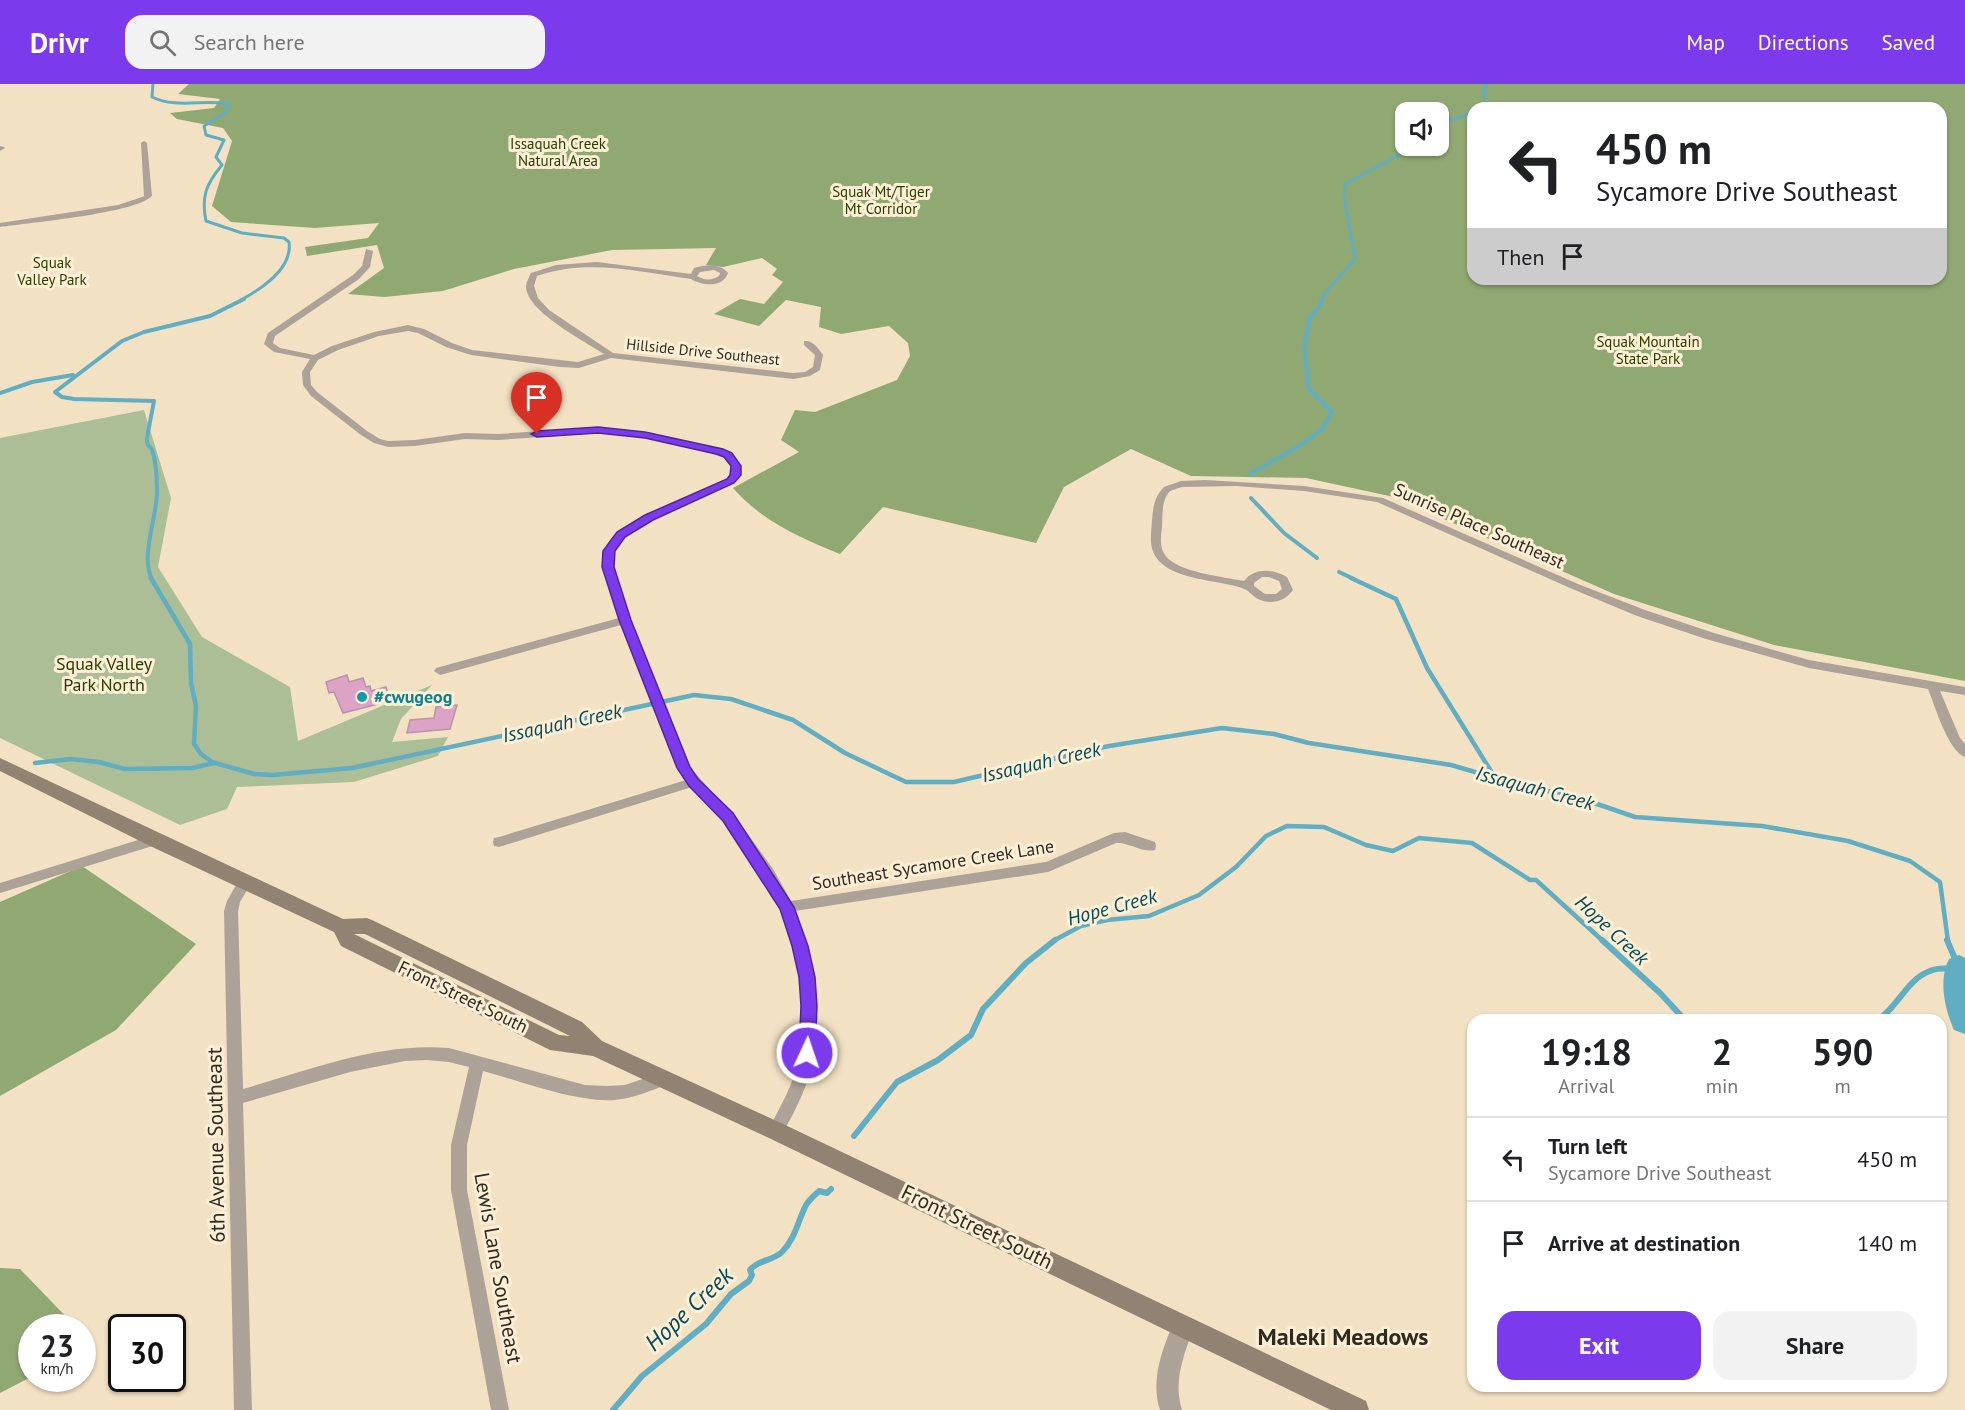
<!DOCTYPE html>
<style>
:root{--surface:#fff;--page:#f2f2f2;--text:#202124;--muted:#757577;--line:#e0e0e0;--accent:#7c3aed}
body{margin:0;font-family:"PT Sans",sans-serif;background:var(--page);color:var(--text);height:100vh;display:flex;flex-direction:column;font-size:22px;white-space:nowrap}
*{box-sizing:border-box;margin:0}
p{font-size:20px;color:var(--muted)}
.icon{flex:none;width:33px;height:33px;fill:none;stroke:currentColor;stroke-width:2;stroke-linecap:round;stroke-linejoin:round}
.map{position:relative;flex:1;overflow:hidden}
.side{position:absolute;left:1467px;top:930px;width:480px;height:378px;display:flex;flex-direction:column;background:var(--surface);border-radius:18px;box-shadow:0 2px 4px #0004}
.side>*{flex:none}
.guide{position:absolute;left:1467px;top:18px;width:480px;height:183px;border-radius:18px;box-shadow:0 2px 4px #0004;background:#fff;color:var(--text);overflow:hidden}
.controls{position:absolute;left:1395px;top:18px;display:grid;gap:12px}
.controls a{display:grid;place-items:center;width:54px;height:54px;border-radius:12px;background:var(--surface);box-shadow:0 2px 4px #0004;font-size:30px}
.speed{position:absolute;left:18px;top:1230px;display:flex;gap:12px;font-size:30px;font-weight:700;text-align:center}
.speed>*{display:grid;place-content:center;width:78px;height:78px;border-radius:50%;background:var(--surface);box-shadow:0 2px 4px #0004;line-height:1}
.speed small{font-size:15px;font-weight:400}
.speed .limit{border:3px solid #111;border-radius:9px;background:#fff;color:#111}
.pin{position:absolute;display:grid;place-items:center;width:51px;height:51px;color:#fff;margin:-62px -26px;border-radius:50% 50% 50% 0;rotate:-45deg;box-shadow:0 0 6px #0007}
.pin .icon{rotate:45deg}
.me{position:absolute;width:66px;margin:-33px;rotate:3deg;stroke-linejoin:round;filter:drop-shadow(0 0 4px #0008)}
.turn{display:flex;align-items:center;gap:21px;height:126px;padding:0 30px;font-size:27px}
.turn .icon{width:78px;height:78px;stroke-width:2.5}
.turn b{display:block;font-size:42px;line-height:51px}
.then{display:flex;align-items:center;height:57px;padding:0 30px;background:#0003;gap:12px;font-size:22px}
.eta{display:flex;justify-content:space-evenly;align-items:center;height:102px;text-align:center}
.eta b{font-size:36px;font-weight:800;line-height:42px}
.action{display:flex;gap:12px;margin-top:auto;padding:12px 30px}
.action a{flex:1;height:69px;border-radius:18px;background:var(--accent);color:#fff;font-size:24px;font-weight:800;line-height:69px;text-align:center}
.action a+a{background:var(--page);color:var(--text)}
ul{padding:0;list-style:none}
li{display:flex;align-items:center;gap:18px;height:84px;padding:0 30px;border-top:2px solid var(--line)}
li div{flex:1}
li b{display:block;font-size:22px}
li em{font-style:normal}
header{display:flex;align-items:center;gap:36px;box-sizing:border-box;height:84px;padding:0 30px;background:var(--accent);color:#fff}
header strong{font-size:28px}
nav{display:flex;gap:33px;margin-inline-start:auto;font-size:21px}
.search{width:420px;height:54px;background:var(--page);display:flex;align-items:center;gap:15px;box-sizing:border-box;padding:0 21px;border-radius:18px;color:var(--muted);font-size:22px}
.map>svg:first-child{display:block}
</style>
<header>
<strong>Drivr</strong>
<div class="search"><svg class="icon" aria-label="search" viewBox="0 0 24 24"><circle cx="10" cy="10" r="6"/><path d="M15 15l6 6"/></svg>Search here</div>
<nav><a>Map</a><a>Directions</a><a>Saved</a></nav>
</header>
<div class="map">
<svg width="1965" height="1326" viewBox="0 0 1965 1326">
<rect width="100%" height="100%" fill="#f3e1c3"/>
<path fill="#abbe96" d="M144,326L171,414L158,483L202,553L290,603L298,657L432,601L401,635L392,658L448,653L438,672L354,698L237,703L227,725L180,741L0,654V354Z"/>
<g fill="#90a973" fill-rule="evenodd">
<path d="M189,0H1965V597L1774,561L1614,510L1394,413L1306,394L1191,392L1131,365L1064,403L1036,459L883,423L840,470C800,454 762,437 733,404L799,368L781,356L795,326L815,328L897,296L910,272L908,259L889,242L841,250L819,243L821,223L786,216L759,242L714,230L740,215L764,220L783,198L772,191L777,185L762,174L723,183L706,181L716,164L612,166L514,185L443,207L384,213L348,210L384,184L377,161L307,172L305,163L368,154L379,139L315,144L231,138L212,122L232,57L223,44L177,35L170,29L214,24L220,15L178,10ZM1473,24H1941V195H1473ZM1406,28H1438V62H1406Z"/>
<path d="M82,782L196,860L116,946L0,1012V818Z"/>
<path d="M0,1184L20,1185L76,1243L32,1244L31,1293L0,1309Z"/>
</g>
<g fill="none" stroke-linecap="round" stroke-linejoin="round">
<g stroke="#61adc1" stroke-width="3">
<path d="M153,0L152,13C177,25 203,15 229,20L225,29L204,42L206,51L224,56L216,73L222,81C206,100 201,113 206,137L242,149L284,154L289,158C293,185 261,205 241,216"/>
<path d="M1480,24L1485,17L1483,6L1487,0"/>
<path d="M1438,42L1443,38L1473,29"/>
<path d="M1322,216L1324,210L1355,175L1344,112L1345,100L1416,62"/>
</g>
<g stroke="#61adc1" stroke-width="4">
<path d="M0,309L32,298L73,291"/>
<path d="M1250,390L1304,359L1322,345L1332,328L1309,305L1304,263L1310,233L1320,222L1322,215"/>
<path d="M1251,414L1284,449L1317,474"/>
<path d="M1339,488L1354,495"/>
<path d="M152,495C140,473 157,433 157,408C157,396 156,377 152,366C150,361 148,364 147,358C146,355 153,324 154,317L74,315L62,313L55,308L122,257L144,248L210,232L244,215"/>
</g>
<g stroke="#61adc1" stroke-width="4.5">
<path d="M151,494L190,560L191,599L196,622L194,660L201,670L212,678L254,690L272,691L352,684L694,611L731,615L793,636L845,669L906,698H954L1109,662L1222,644L1274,650L1309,659L1451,681L1537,706L1565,709L1635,733L1762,742L1848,757L1910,777L1940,798L1948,857"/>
<path d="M1351,494L1396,515L1427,584L1494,692"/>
<path d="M35,679L71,675L99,678L125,685L192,684L214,679"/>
<path d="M1053,857L1081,842L1107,836L1149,832L1199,811L1236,783L1266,752L1287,742L1324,743L1366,761L1393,767L1419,754L1472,759L1530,796H1536L1603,857"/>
</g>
<g stroke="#61adc1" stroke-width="6">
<path d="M1602,856L1660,909L1685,936"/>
<path d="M1878,936C1898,923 1907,895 1930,887C1939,883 1950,885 1959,884L1947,856"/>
<path d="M854,1052L897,998L938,976L971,951L983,925L1026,879L1055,856"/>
<path d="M613,1326L642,1292L706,1240L731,1210L749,1197L752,1191L750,1186C759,1175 773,1177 782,1168C795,1155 798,1137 806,1121C809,1116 815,1111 819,1107L827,1109L831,1105"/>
</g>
<path fill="#61adc1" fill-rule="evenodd" d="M1959,871L1965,874V950L1954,946C1945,926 1938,896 1949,875Z"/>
</g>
<g fill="#dca3c6" stroke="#b596a9" stroke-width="1.5">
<path d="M347,591L349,598L363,594L366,603L370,602L371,607L386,603L390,617L343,629L334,608L329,609L326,598Z"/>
<path d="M457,621L450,645L407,649L410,636L434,634L436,623Z"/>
</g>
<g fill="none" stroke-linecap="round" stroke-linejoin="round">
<g fill="#ada297" fill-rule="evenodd">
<path d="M144,57L147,59L152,112C137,129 27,139 0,143V139L118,121L142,113L144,112L141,59Z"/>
<path d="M0,62L4,63L5,64L0,67Z"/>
<path d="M366,165L373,167L370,183L359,195L275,252L273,259L280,264L314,271L332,262L374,248L408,241L424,245L452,259L472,266L578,278L604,270C585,257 527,228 526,203C526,199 529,193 531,189L556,181L597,178L691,190L694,184C706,181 719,178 728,189C723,204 702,202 691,195C640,188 587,174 537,192L534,202L538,214L549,226L613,269L793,289L805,288L813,283L815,271L804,261V257C813,256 818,264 823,271L820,286L810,292L793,295L611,274L579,284L560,283L471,271L446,263L418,249L408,247L379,252L338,266L318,276L310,288L311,301L317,308L367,347L380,355L388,357L415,356L465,349L498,350L598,343L645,348L723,365L736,374L742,387L734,399C711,410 630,442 618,460C614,467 613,476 613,483L630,536L689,682L742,742L773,785L791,817L1046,778L1114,749L1125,748L1155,758L1156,762L1155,766C1142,769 1129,758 1116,759L1048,788L795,827C815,876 824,933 811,985C805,1008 793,1031 781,1052L776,1054L771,1052L768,1047C778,1026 790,1007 796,985C803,961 803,937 802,912C796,846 767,787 724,736C714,725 703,714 692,703L499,763L494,762L493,758L494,754L499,753L686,696L678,684L621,541L440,591L434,587L436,584L619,534L603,483C603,475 605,463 610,456C627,435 700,408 727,395L732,387L729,377L717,369L645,354L598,349L498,356L465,355L415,362L388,363L374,359L361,351L311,312L303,301L302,288L310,275L274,268L264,260L268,249L353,191L362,182ZM714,186L720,189L719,192C712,196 705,197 697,192L700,188Z"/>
<path d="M1205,396L1304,402L1383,414L1578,500L1645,526L1714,549L1809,576L1965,603V611L1940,607L1960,654L1965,660V673C1948,667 1935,622 1928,605L1809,584L1706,555L1637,532L1570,504L1377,418L1304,407L1236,402L1182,403L1170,407C1161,417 1163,430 1162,443C1161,452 1159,462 1165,471C1176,488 1224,493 1244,497C1255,483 1272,485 1287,493L1293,506C1287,514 1280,518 1270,518C1253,517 1252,507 1242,504C1218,496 1176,496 1159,477C1148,465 1151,451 1152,437C1153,424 1154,413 1164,403L1181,397ZM1262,493H1269L1279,497L1282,505L1276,510H1265L1254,502V499Z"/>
<path d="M154,751L159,752L160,756L159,760L0,809V799Z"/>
<path d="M245,793L250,794L252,798L240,818L238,827L243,1005C309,986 379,958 449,964L585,1001L607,1002L625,1001L663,988L668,990L670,995L668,1000C651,1007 633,1014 615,1016C577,1019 520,997 483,987L467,1061V1106L509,1326H491L451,1106V1061L469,983L449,978L427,976L405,977L350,988L243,1019L252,1326H234L224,827L227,817L240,794Z"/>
</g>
<path fill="#ada297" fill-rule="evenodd" d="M1183,1232L1191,1235L1194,1243C1184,1271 1173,1296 1182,1326H1160C1150,1295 1163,1264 1175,1235Z"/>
<path fill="#928272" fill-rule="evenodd" d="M0,674L343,835L367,834L374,837L582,938L602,957L783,1040L1366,1317L1369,1326H1331L769,1054L593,972L550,966L341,862L334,848L148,761L0,687ZM354,850H365L570,952L559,951Z"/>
</g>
<path fill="#7c3aed" stroke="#51269a" stroke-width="1.5" d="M598,343L645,348L723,365L732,369L741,382V391L734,399L653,436L625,453L615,467L614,483L631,536L690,683L698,695L733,729L794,823L808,862L815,893L817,922L815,969L813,974L807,976L801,974L799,969L801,922L799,893L792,862L780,825L723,737L689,702L677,684L619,536L602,483L603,467L617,448L645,431L727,395L730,391L731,382L724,373L716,370L645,354L598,349L537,353L531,350L537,347Z"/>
<circle fill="#0f9aa8" stroke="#fdefd6" stroke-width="2" cx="362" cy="613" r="6"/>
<g text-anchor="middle" stroke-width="6" stroke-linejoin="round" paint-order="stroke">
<g font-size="15" fill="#283e00" stroke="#fdefd6">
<text x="558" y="65">Issaquah Creek<tspan x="558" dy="17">Natural Area</tspan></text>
<text x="881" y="113">Squak Mt/Tiger<tspan x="881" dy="17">Mt Corridor</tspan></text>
<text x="52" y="184">Squak<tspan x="52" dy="17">Valley Park</tspan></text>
<text x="1648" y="263">Squak Mountain<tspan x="1648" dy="17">State Park</tspan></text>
</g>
<g font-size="15" fill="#312b1f" stroke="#fdefd6">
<text transform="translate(703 268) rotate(6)" y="5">Hillside Drive Southeast</text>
</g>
<g font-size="18" fill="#312b1f" stroke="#fdefd6">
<text transform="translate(1479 442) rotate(24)" y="6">Sunrise Place Southeast</text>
<text transform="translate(933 781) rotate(-9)" y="6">Southeast Sycamore Creek Lane</text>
<text transform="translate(463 913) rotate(26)" y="6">Front Street South</text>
</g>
<g font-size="18" fill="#283e00" stroke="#fdefd6">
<text x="104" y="586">Squak Valley<tspan x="104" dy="21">Park North</tspan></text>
</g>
<g font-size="18" font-weight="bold" fill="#0d838f" stroke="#fdefd6" text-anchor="start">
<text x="374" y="619">#cwugeog</text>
</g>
<g font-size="20" font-style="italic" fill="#044b5a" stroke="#fdefd6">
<text transform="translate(562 639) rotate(-12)" y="7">Issaquah Creek</text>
<text transform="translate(1041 678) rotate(-13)" y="7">Issaquah Creek</text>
<text transform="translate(1535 704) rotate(15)" y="7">Issaquah Creek</text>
<text transform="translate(1112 823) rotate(-15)" y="7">Hope Creek</text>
<text transform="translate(1612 846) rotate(43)" y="7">Hope Creek</text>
</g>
<g font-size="21" fill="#312b1f" stroke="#fdefd6">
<text transform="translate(216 1061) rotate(-91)" y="7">6th Avenue Southeast</text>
<text transform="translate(977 1143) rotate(26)" y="7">Front Street South</text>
<text transform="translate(498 1184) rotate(80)" y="7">Lewis Lane Southeast</text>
</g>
<g font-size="24" font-style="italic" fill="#044b5a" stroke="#fdefd6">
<text transform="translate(689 1225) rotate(-43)" y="8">Hope Creek</text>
</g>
<g font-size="24" font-weight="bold" fill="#312b1f" stroke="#fdefd6">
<text x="1343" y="1261">Maleki Meadows</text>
</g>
</g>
</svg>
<div class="controls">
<a><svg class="icon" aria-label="sound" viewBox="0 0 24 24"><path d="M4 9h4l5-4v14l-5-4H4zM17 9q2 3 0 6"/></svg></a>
</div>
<div class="speed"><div>23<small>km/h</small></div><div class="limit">30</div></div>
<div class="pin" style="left:537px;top:350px;background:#d93025"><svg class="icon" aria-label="arrive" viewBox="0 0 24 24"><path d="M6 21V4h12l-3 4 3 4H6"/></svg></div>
<svg class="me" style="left:807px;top:969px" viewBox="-20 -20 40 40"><circle r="17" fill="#7c3aed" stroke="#fff" stroke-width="3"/><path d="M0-11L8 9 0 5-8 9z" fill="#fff"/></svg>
<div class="guide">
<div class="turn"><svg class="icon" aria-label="left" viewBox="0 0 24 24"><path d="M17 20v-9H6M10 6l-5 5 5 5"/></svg><div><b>450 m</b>Sycamore Drive Southeast</div></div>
<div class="then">Then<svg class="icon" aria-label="arrive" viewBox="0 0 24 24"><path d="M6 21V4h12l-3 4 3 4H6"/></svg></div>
</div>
<section class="side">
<div class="eta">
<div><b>19:18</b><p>Arrival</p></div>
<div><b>2</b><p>min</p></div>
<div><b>590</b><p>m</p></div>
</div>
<ul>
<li><svg class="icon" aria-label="left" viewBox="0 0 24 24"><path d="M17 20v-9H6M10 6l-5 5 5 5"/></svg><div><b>Turn left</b><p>Sycamore Drive Southeast</p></div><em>450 m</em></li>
<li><svg class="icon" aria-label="arrive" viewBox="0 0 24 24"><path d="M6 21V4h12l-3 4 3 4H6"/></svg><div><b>Arrive at destination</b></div><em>140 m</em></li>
</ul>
<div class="action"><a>Exit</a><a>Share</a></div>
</section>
</div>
